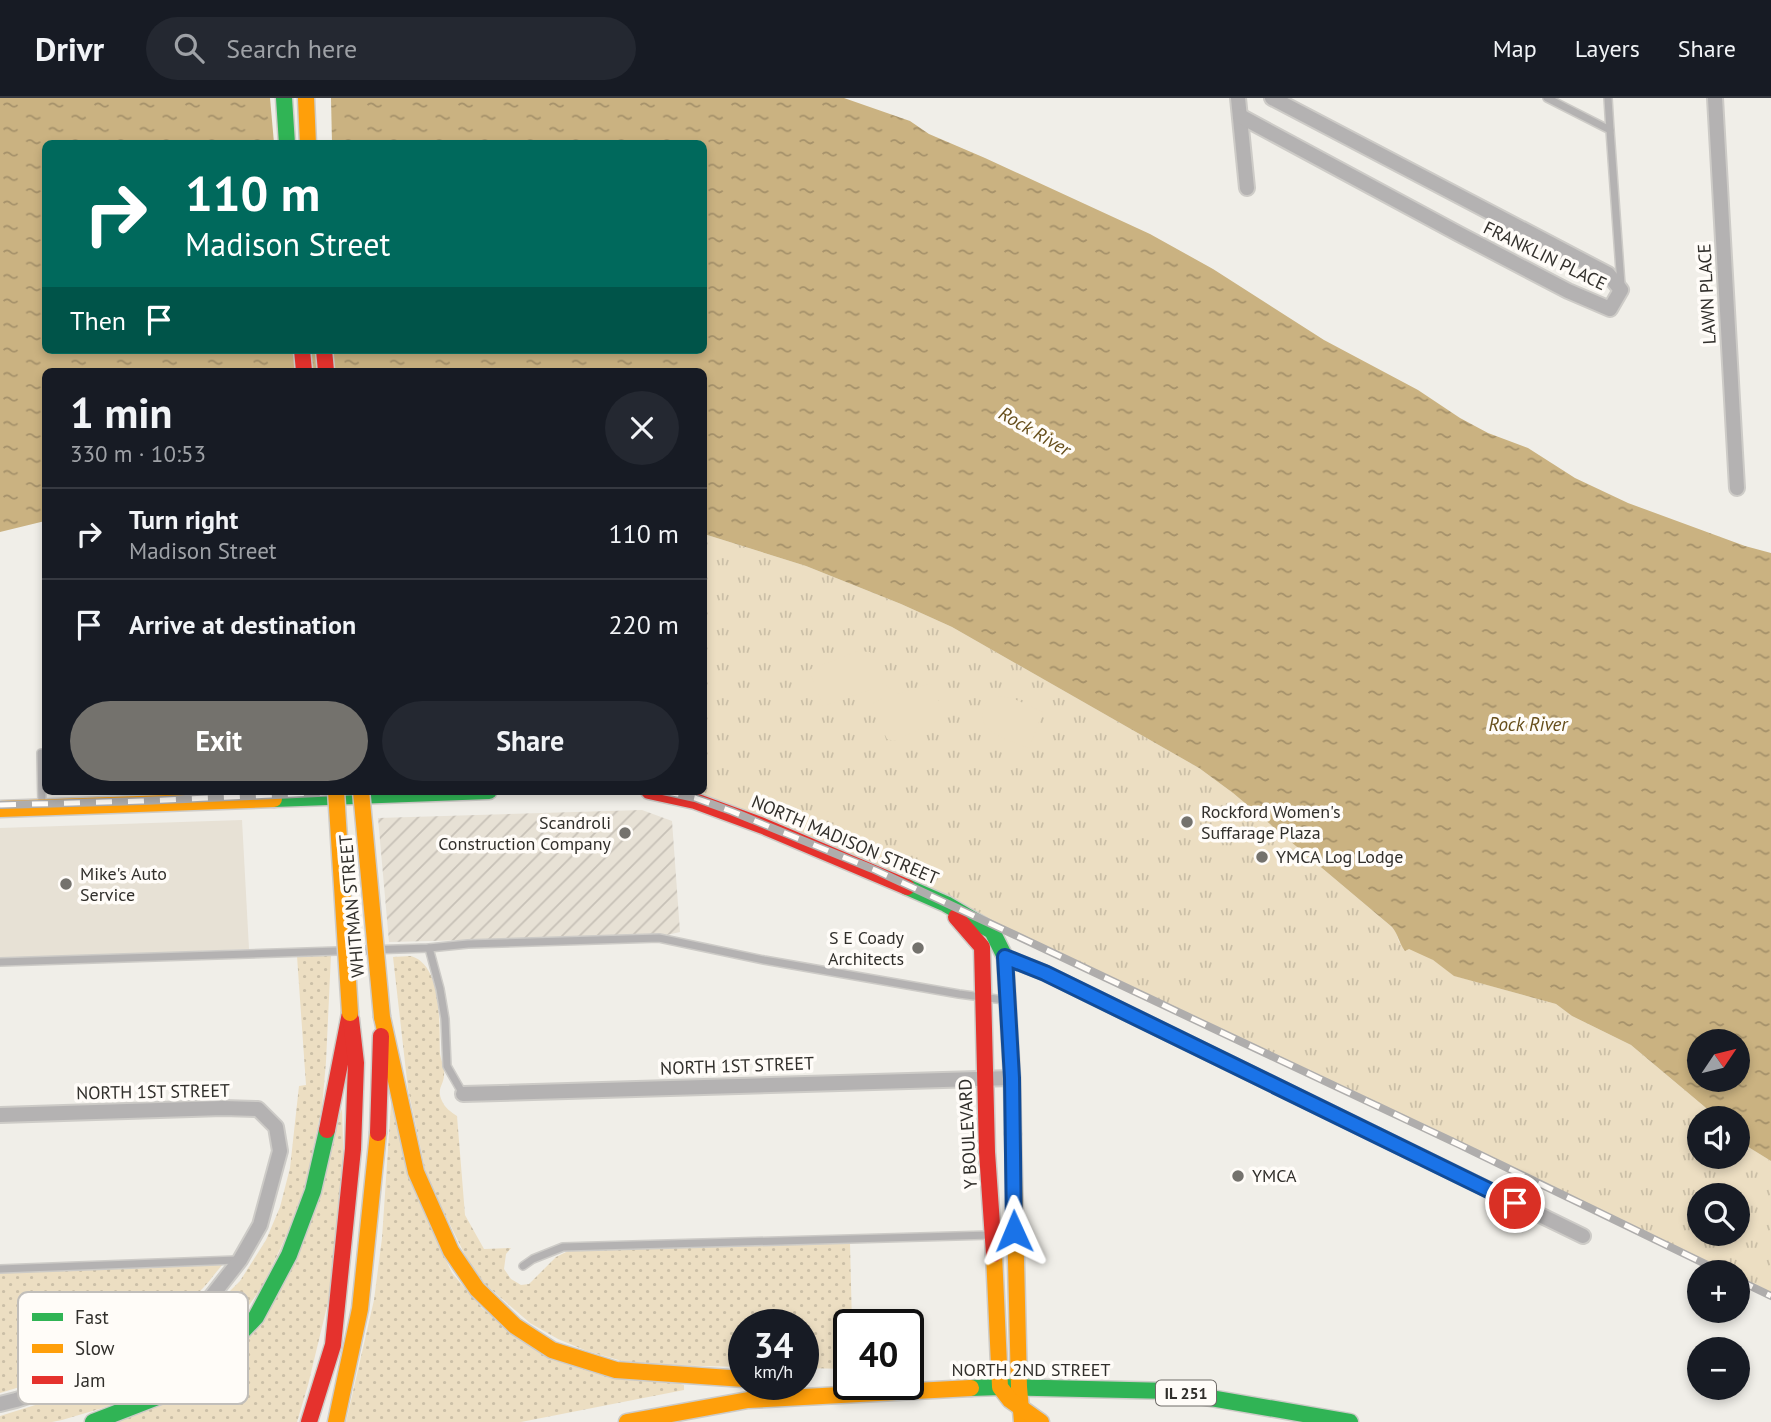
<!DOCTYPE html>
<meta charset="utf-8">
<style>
:root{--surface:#171b24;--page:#242831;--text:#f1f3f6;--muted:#9ea1a6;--line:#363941;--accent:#74726d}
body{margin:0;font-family:"PT Sans",sans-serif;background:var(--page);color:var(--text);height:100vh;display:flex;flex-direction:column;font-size:26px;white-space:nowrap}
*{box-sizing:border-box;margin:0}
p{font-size:23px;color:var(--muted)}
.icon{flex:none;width:38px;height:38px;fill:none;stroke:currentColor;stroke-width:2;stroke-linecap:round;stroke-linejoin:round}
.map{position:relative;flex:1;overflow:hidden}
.side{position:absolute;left:42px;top:270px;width:665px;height:427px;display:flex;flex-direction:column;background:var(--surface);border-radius:10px;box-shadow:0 4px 10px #0003}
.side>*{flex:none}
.top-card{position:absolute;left:42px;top:42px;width:665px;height:214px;border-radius:10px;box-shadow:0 4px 10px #0003;background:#00695c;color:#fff;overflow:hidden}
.needle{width:46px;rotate:55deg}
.tools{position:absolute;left:1687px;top:931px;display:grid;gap:14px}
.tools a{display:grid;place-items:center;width:63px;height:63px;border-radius:50%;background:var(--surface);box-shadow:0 4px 10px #0003;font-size:35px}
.speed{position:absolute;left:728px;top:1211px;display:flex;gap:14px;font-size:35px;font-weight:700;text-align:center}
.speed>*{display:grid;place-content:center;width:91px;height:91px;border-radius:50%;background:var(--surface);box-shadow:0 4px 10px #0003;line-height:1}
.speed small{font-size:18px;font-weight:400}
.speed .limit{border:4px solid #111;border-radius:10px;background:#fff;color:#111}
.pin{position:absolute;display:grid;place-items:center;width:60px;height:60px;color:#fff;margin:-30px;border:4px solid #fff;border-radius:50%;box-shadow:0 2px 7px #0007}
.me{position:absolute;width:77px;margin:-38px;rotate:359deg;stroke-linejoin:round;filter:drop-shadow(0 0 5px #0008)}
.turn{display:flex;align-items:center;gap:24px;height:147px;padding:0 28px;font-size:32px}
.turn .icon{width:91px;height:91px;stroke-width:2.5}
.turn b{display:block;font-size:49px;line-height:60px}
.then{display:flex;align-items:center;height:66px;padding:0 28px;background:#0003;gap:14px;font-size:26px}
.round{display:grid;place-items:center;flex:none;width:74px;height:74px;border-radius:37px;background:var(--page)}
.summary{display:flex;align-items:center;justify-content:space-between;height:119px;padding:0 28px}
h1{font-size:42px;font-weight:600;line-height:52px}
.action{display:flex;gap:14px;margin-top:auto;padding:14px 28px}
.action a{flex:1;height:80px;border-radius:42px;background:var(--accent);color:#fff;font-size:28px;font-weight:600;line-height:80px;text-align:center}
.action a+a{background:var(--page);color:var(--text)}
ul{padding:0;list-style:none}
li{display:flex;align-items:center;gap:21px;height:91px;padding:0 28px;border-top:2px solid var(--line)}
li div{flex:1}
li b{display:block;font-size:26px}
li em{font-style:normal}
header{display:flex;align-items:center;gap:42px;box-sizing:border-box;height:98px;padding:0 35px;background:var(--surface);border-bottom:2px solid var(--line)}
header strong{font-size:33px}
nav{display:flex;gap:38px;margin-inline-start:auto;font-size:24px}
.search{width:490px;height:63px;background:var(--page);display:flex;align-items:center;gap:18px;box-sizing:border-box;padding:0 24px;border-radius:38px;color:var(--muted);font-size:26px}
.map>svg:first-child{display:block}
</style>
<header>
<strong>Drivr</strong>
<div class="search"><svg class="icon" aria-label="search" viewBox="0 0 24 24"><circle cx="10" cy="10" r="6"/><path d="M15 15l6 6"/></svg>Search here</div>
<nav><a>Map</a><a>Layers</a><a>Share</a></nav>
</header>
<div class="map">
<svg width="1771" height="1324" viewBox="0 0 1771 1324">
<defs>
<pattern id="industrial-furrows" width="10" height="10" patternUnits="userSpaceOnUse" patternTransform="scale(1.75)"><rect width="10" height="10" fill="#e7e1d5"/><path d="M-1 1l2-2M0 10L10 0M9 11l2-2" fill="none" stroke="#c7c1b7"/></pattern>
<pattern id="grass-dots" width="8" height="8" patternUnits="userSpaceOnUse" patternTransform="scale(1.75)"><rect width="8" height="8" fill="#ecdec2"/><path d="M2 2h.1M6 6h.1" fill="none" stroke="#cbbfa7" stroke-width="1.8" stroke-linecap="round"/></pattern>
<pattern id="park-tufts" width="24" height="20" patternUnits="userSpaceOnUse" patternTransform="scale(1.75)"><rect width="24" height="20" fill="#ecdec2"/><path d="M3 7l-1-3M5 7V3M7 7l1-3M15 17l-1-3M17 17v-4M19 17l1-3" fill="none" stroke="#cbbfa7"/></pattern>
<pattern id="water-ripples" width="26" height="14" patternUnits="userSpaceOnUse" patternTransform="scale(1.75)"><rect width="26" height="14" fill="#cab281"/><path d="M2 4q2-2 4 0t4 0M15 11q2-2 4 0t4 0" fill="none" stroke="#a5916a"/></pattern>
</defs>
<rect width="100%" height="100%" fill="#f0eee8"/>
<path fill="#e7e1d5" d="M242,722L249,851L0,861V730Z"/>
<path fill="url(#industrial-furrows)" d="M642,712L672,723L680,834L667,837L389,844L378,720Z"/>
<g fill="url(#grass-dots)">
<path d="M331,857L326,964L322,1009L302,1103L263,1188L241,1218L216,1244L187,1270L148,1290L106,1309L62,1322L52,1324H0V1318L77,1294L160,1253L181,1238L212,1211L240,1183L266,1142L280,1109L290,1070L299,988L306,987L297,858Z"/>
<path d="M411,858C443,867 439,929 440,956C441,962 445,971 444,977C444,987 436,990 442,1003C445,1010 451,1014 457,1018L465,1117L484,1151L511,1150L506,1156L504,1171L511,1181L521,1187L529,1186L556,1159L568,1153L850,1145L852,1227H849V1271L803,1270V1227H744V1269L662,1267L622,1263L587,1253L558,1241L530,1225L485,1186L468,1163L427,1080L408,991L393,859Z"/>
<path d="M392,992L433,1134L452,1175L482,1210L518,1239L684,1287V1292L521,1324H346L374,1202L382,1140Z"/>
<path d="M342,1011L344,1080L330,1196L308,1287L297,1324H112L237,1250Z"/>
<path d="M223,1166C215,1175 208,1186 198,1195C143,1245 71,1274 0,1295V1175Z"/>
</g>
<path fill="url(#park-tufts)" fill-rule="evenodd" d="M704,436L806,468L901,506L952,529L1199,670L1233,695L1392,829L1396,834L1399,844L1433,862L1455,878L1556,906L1572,918L1631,947L1718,1020H1699V1059H1738V1039L1745,1047L1771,1063V1198L1738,1182V1174H1722L1460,1047L1015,837L946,806L663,693H704ZM1699,1097H1738V1136H1699Z"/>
<g fill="#ecdec2">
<path d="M858,553L870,554L880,584L899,596L931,585L946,619L894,643L887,641L870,607L885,599L873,591L823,608L809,572Z"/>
<path d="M997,598L1012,600L1043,614L1029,650C1013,643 979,637 983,614C984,605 989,600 997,598Z"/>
</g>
<path fill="url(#water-ripples)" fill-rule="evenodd" d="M0,0H844L910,23L929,36L985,60L1150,136L1213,171L1324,242L1418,292L1460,320L1488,335L1528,350L1575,380L1628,405L1745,448L1771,455V1063L1745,1047L1738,1039V1020H1718L1631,947L1572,918L1556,906L1454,878L1433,862L1409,851L1405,853C1399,845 1398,836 1392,829L1233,695L1199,670L952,529L901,506L806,468L704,436V273H46L45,423L0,434ZM46,46H704V252H46ZM1699,943H1738V982H1699Z"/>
<path fill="#f0eee8" d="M270,0H331L332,45H274Z"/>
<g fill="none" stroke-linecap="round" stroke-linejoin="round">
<defs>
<g id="lane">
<path d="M1547,0L1610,32L1621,187"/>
<path d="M1608,0L1610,32"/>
<path d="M41,655L42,707"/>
<path d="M429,850L440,891L445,921L447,968L463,996"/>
<path d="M0,864L429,850L468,846L659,840L764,862L959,896L1004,902"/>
<path d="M523,1168L533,1161L563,1149L991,1137"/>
<path d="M0,1171L237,1162"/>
</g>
<g id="street">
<path d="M1238,0L1247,90"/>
<path d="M1715,0L1737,390"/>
<path d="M1240,18L1459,136L1568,193L1610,211L1621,192L1608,176L1272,0"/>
<path d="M1005,859L1045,875L1583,1138"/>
<path d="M463,996L1012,980"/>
<path d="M0,1017L223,1010L258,1011L276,1029L280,1053L260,1127L240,1162L211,1199L182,1223L146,1247L87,1279L16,1302L0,1306"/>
</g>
<g id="fast">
<path d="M284,0L287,46"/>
<path d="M274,701L489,693"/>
<path d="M907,789L946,806L992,833L1005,859L1012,980L1013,1036"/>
<path d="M971,1290L1000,1289L1170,1293L1350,1324"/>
<path d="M93,1324L173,1293L218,1259L256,1219L289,1157L313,1093L327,1032"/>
</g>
<g id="slow">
<path d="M306,0L308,46"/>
<path d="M0,711L274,701"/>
<path d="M382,919L416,1074L451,1153L477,1191L515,1228L552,1252L616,1272L744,1281"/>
<path d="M1013,1036L1019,1289L1022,1324"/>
<path d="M994,1156L1000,1289L1010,1302L1041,1324"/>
<path d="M336,1324L360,1211L378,1035"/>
<path d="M627,1324L748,1302L971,1290"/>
</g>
<g id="jam">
<path d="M302,252L304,273"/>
<path d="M324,252L326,273"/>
<path d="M649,693L695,703L763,728L907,789"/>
<path d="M956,819L982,849L987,1054L994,1156"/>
<path d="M327,1032L350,915"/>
<path d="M378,1035L381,938"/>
<path d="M309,1324L333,1247L353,1051L356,965L351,921"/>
</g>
</defs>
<use href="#lane" stroke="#cdcbc7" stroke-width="10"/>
<use href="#street" stroke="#cdcbc7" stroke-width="18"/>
<use href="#fast" stroke="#cdcbc7" stroke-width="19"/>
<use href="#slow" stroke="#cdcbc7" stroke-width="19"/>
<use href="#jam" stroke="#cdcbc7" stroke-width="19"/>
<use href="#lane" stroke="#b4b2b2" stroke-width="7"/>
<use href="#street" stroke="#b4b2b2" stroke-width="14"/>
<use href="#fast" stroke="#30b455" stroke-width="16"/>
<use href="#slow" stroke="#ff9f0a" stroke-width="16"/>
<use href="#jam" stroke="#e5322d" stroke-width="16"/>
<defs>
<g id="rail">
<path d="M663,693L695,700L731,713L875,772L1015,837L1460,1047L1722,1174"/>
<path d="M0,707L142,703L361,693"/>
<path d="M1738,1182L1771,1198"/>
</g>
</defs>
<use href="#rail" stroke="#afadac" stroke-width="8"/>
<use href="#rail" stroke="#fffcf8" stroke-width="5" stroke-dasharray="16" stroke-linecap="butt"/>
<defs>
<g id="slow-bridge">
<path d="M336,693L350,915"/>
<path d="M361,693L382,919"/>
</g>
</defs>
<use href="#slow-bridge" stroke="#cdcbc7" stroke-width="19" stroke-linecap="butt"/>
<use href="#slow-bridge" stroke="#ff9f0a" stroke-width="16"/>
</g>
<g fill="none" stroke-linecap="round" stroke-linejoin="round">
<defs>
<path id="route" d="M1014,1133L1012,980L1005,859L1045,875L1515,1105"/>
</defs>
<use href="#route" stroke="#114b97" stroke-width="18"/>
<use href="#route" stroke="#1a73e8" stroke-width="12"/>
</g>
<g fill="#74726d" stroke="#fffcf8" stroke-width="2.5">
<circle cx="1187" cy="724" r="7"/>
<circle cx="625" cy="735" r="7"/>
<circle cx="1262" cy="759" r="7"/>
<circle cx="66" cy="786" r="7"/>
<circle cx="918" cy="850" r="7"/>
<circle cx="1238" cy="1078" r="7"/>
</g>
<g text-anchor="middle" stroke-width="7" stroke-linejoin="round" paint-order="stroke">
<rect fill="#fffcf8" stroke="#6f6c68" stroke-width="2" x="1156" y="1282.5" width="60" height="25" rx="5"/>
<g font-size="16" font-weight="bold" fill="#312f2b">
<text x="1186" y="1301">IL 251</text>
</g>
<g font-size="18" fill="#312f2b" stroke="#fffcf8">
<text transform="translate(1545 158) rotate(26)" y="6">FRANKLIN PLACE</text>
<text transform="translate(1707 196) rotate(-93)" y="6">LAWN PLACE</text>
<text transform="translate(845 742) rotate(23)" y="6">NORTH MADISON STREET</text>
<text transform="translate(352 808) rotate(-95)" y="6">WHITMAN STREET</text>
<text transform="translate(737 968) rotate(-2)" y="6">NORTH 1ST STREET</text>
<text transform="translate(153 994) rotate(-1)" y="6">NORTH 1ST STREET</text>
<text transform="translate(968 1036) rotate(-93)" y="6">Y BOULEVARD</text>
<text x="1031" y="1278">NORTH 2ND STREET</text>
</g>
<g font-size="18" fill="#312f2b" stroke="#fffcf8" text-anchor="start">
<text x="1201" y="720">Rockford Women's<tspan x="1201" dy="21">Suffarage Plaza</tspan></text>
<text x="611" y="731" text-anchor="end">Scandroli<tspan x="611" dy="21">Construction Company</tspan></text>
<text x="1276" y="765">YMCA Log Lodge</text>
<text x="80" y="782">Mike's Auto<tspan x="80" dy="21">Service</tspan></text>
<text x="904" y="846" text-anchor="end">S E Coady<tspan x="904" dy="21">Architects</tspan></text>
<text x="1252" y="1084">YMCA</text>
</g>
<g font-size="19" font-style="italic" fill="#664e1b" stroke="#fffcf8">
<text transform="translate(1035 333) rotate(30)" y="7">Rock River</text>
<text x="1528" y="633">Rock River</text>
</g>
</g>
<rect x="18" y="1194" width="230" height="112" rx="10" fill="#fffcf8" stroke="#c1beba" stroke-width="2"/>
<rect x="32" y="1215" width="31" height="8" fill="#30b455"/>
<rect x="32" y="1246" width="31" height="9" fill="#ff9f0a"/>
<rect x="32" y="1278" width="31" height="8" fill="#e5322d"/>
<g font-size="19" fill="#312f2b">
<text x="75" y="1226">Fast</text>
<text x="75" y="1257">Slow</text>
<text x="75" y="1289">Jam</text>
</g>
</svg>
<div class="tools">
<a><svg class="needle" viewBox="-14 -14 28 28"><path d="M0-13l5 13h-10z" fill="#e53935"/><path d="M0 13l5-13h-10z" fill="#9ea1a6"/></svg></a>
<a><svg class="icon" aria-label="sound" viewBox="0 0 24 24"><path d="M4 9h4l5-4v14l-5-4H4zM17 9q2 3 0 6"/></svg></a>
<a><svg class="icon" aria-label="search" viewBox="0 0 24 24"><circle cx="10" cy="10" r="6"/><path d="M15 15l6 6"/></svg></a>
<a>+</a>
<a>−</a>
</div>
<div class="speed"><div>34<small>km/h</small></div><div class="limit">40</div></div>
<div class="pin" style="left:1515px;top:1105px;background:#d93025"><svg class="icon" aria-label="arrive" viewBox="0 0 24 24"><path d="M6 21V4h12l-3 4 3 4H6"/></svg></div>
<svg class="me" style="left:1014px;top:1133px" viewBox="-20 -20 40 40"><path d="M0-17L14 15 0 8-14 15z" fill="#1a73e8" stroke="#fff" stroke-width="4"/></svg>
<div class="top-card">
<div class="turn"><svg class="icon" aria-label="right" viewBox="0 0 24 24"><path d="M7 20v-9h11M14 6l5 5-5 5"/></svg><div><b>110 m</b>Madison Street</div></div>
<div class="then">Then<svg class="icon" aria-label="arrive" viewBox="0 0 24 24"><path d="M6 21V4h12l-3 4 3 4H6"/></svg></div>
</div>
<section class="side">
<div class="summary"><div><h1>1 min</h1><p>330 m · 10:53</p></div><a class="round"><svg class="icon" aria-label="close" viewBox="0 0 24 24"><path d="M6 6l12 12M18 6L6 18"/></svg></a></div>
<ul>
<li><svg class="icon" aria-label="right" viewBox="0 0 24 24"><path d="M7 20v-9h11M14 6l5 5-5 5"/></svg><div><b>Turn right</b><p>Madison Street</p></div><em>110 m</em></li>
<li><svg class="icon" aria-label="arrive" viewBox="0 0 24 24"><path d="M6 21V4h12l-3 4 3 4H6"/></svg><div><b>Arrive at destination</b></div><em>220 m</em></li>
</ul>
<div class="action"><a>Exit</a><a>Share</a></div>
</section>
</div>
